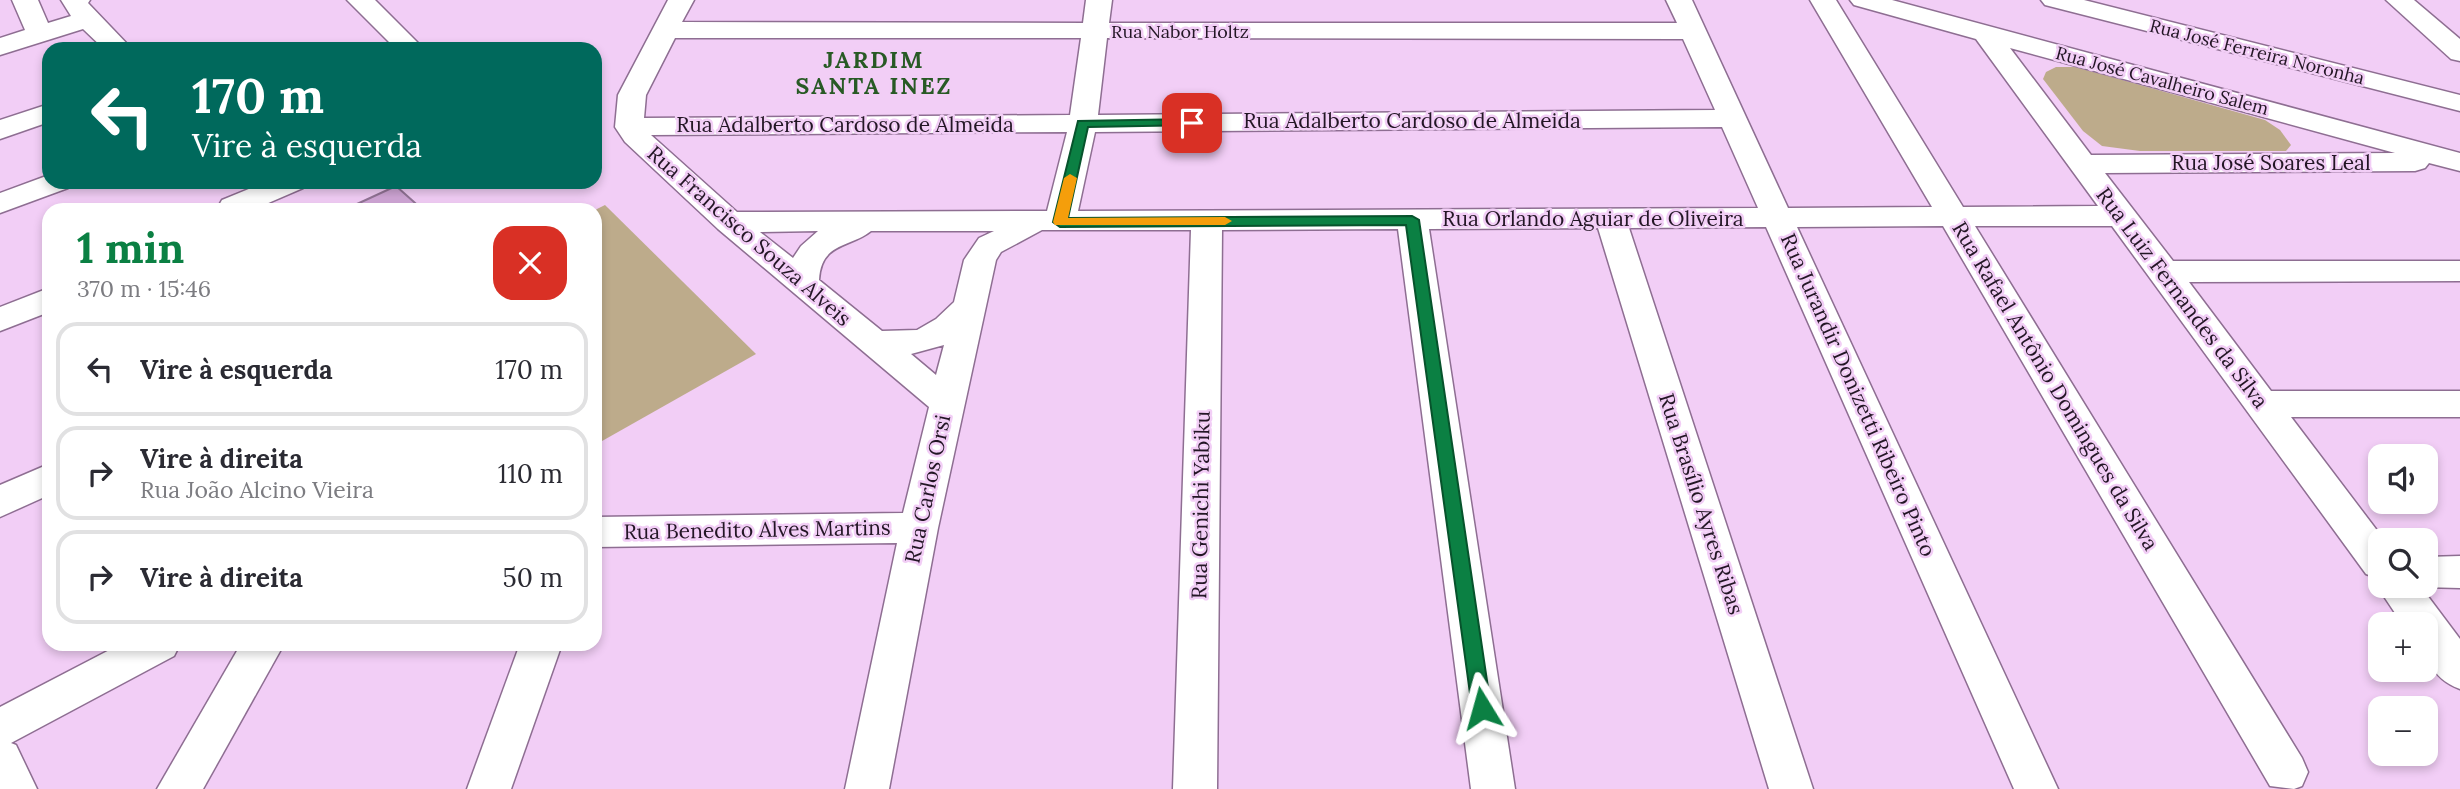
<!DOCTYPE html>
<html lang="pt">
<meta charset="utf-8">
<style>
:root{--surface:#fff;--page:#f2f2f3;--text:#2b2b33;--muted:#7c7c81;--line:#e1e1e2;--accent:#0b8043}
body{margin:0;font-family:Lora,serif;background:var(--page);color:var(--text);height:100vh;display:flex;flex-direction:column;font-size:26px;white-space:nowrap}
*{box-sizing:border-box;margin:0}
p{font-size:23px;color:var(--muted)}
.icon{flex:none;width:38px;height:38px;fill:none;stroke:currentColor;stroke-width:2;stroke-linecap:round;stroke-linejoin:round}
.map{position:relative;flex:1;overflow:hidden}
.panel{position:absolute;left:42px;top:203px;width:560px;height:448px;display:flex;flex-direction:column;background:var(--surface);border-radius:21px;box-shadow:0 4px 10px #0003}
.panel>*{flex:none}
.guide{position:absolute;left:42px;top:42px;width:560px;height:147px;border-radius:21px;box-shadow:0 4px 10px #0003;background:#00695c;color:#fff;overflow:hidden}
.fabs{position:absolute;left:2368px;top:444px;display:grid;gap:14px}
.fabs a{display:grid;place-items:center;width:70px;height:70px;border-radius:14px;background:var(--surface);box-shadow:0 4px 10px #0003;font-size:35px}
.pin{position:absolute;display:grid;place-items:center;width:60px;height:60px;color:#fff;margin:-30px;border-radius:14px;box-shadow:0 4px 10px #0006}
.me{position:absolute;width:77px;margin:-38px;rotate:352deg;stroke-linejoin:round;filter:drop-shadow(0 0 5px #0008)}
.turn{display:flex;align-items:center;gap:24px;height:147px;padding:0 35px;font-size:32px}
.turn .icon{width:91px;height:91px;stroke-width:2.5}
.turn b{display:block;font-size:49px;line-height:60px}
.round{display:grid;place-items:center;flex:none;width:74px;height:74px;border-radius:21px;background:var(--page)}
.headline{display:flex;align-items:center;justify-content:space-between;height:119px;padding:0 35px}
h1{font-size:42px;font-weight:700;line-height:52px;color:var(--accent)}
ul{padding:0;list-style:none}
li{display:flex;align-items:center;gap:21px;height:94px;margin:0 14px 10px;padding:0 21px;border:4px solid var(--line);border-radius:21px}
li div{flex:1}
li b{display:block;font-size:26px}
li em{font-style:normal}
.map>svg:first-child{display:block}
</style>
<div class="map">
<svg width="2460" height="789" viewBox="0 0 2460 789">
<rect width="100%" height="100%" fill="#f2cef6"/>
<g fill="#bdab8b">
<path d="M2056,67H2075L2101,74L2265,120L2280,130L2291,145L2286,151H2140L2102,146L2083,131L2043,79L2046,72Z"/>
<path d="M605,205L756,354L595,445V210Z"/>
</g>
<path fill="#d0a6d6" stroke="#927496" stroke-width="2" d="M396,186L423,210H344Z"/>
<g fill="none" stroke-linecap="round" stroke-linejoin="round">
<defs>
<g id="minor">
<path d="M12,0H38L48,23L71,16L61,0H90L88,3L132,49H104L83,29L0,55V38L25,30Z"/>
<path d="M347,0H375L424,49H396Z"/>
<path d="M668,0H694L682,22L1083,23L1086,0H1112L1109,23H1677L1666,0H1692L1788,208L1932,207L1810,0H1836L1963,207L2098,206L1976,39L1854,5L1850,0H1892L2460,153V171L2429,163L2425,168L2415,171L2105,173L2173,261H2460V281L2189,282L2271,391H2460V417H2291L2385,541H2380V579L2366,574L2112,226H1975L2302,758L2308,772L2302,786L2294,789L2270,786L1943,226L1797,227L2058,789H2014L1766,227L1629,228L1813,789H1769L1598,228L1429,229L1515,789H1471L1398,229L1222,230L1217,789H1173L1191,230H1042L1001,252L996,260L938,528L889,789H845L897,543L595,547V517L903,513L929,407L718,229L625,142L615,127L618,95ZM675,38H1081L1070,115L644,118L646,95ZM1107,38L1683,39L1715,110L1098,115ZM2010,48L2395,153L2091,155ZM1722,127L1758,208L1078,211L1095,132ZM1067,132L1047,211L737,212L651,135ZM818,231L801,246L793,258L760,232ZM871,231H994L979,238L964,260L954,302L936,319L917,330L882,331L819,280C821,242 850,248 871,231ZM944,345L936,375L911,354Z"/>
<path d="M2041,0H2084L2460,95V111L2045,5Z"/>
<path d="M2386,0H2414L2460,39V61L2451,59Z"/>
<path d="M49,104V122L0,139V120Z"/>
<path d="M49,175V182H72L68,188L0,213V193Z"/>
<path d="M266,182H307L303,188L252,210H220L218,207L222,200Z"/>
<path d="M49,288V312L0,331V307Z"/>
<path d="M49,464V495L0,517V485Z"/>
<path d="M2460,556V588L2421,587L2460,639V689C2428,677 2426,655 2426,625H2403L2377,586L2380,580V586H2426V557Z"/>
<path d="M121,644H180L174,656L11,743L16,745L37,789H0V707Z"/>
<path d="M241,644H284L203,789H157Z"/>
<path d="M520,644H562L511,789H467Z"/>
</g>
</defs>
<use href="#minor" stroke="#8e6e92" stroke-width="3"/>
<use href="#minor" fill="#fff" fill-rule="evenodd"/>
</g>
<path fill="#0b8043" stroke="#07532c" stroke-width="2" d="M1192,119L1196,120V125L1088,127L1068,218L1412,216L1419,220L1491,708L1489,714L1482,716L1475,714L1472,708L1406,225L1060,227L1053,222L1078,121Z"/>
<path fill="#f59e0b" d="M1070,174L1077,178L1068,218L1225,217L1232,221L1225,225H1055L1053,222L1064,178Z"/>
<g text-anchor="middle" stroke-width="5" stroke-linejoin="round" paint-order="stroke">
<g font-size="18" fill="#231625" stroke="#f2cef6">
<text x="1180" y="38">Rua Nabor Holtz</text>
<text transform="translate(2257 52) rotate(14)" y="6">Rua José Ferreira Noronha</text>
<text transform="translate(2162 81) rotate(15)" y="6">Rua José Cavalheiro Salem</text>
</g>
<g font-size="21" fill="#231625" stroke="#f2cef6">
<text x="1412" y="128">Rua Adalberto Cardoso de Almeida</text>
<text x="845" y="132">Rua Adalberto Cardoso de Almeida</text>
<text x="2271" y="170">Rua José Soares Leal</text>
<text x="1593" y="226">Rua Orlando Aguiar de Oliveira</text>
<text transform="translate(749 236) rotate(41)" y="7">Rua Francisco Souza Alveis</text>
<text transform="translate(2182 298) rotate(53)" y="7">Rua Luiz Fernandes da Silva</text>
<text transform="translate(2055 386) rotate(59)" y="7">Rua Rafael Antônio Domingues da Silva</text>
<text transform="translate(1858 395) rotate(66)" y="7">Rua Jurandir Donizetti Ribeiro Pinto</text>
<text transform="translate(928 489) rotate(-78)" y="7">Rua Carlos Orsi</text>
<text transform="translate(1701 504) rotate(72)" y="7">Rua Brasílio Ayres Ribas</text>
<text transform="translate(1201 505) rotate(-89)" y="7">Rua Genichi Yabiku</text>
<text transform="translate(757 530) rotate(-1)" y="7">Rua Benedito Alves Martins</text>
</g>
<g font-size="23" font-weight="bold" letter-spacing="2" fill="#285a25" stroke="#f2cef6">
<text x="874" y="68">JARDIM<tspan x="874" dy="26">SANTA INEZ</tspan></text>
</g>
</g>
</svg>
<div class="fabs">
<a><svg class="icon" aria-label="sound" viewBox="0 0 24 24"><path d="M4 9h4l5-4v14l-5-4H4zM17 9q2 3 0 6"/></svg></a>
<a><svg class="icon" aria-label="search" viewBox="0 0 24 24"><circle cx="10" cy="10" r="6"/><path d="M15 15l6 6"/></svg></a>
<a>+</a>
<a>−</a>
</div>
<div class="pin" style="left:1192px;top:123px;background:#d93025"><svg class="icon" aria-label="arrive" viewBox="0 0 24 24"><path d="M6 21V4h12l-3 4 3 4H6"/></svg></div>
<svg class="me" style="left:1482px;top:708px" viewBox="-20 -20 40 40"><path d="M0-17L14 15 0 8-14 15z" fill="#0b8043" stroke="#fff" stroke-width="4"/></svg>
<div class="guide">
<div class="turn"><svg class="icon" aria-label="left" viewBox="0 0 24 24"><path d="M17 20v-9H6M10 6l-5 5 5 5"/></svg><div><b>170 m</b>Vire à esquerda</div></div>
</div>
<section class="panel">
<div class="headline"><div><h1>1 min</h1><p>370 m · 15:46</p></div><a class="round" style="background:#d93025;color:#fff"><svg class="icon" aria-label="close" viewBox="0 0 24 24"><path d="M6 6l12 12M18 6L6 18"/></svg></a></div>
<ul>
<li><svg class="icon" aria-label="left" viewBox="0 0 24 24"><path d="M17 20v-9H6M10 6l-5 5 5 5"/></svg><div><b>Vire à esquerda</b></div><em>170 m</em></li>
<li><svg class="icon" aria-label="right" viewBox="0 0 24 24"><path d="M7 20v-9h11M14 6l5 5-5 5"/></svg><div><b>Vire à direita</b><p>Rua João Alcino Vieira</p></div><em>110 m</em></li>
<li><svg class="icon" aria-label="right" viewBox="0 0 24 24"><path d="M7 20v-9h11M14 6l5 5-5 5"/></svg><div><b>Vire à direita</b></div><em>50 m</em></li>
</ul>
</section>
</div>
